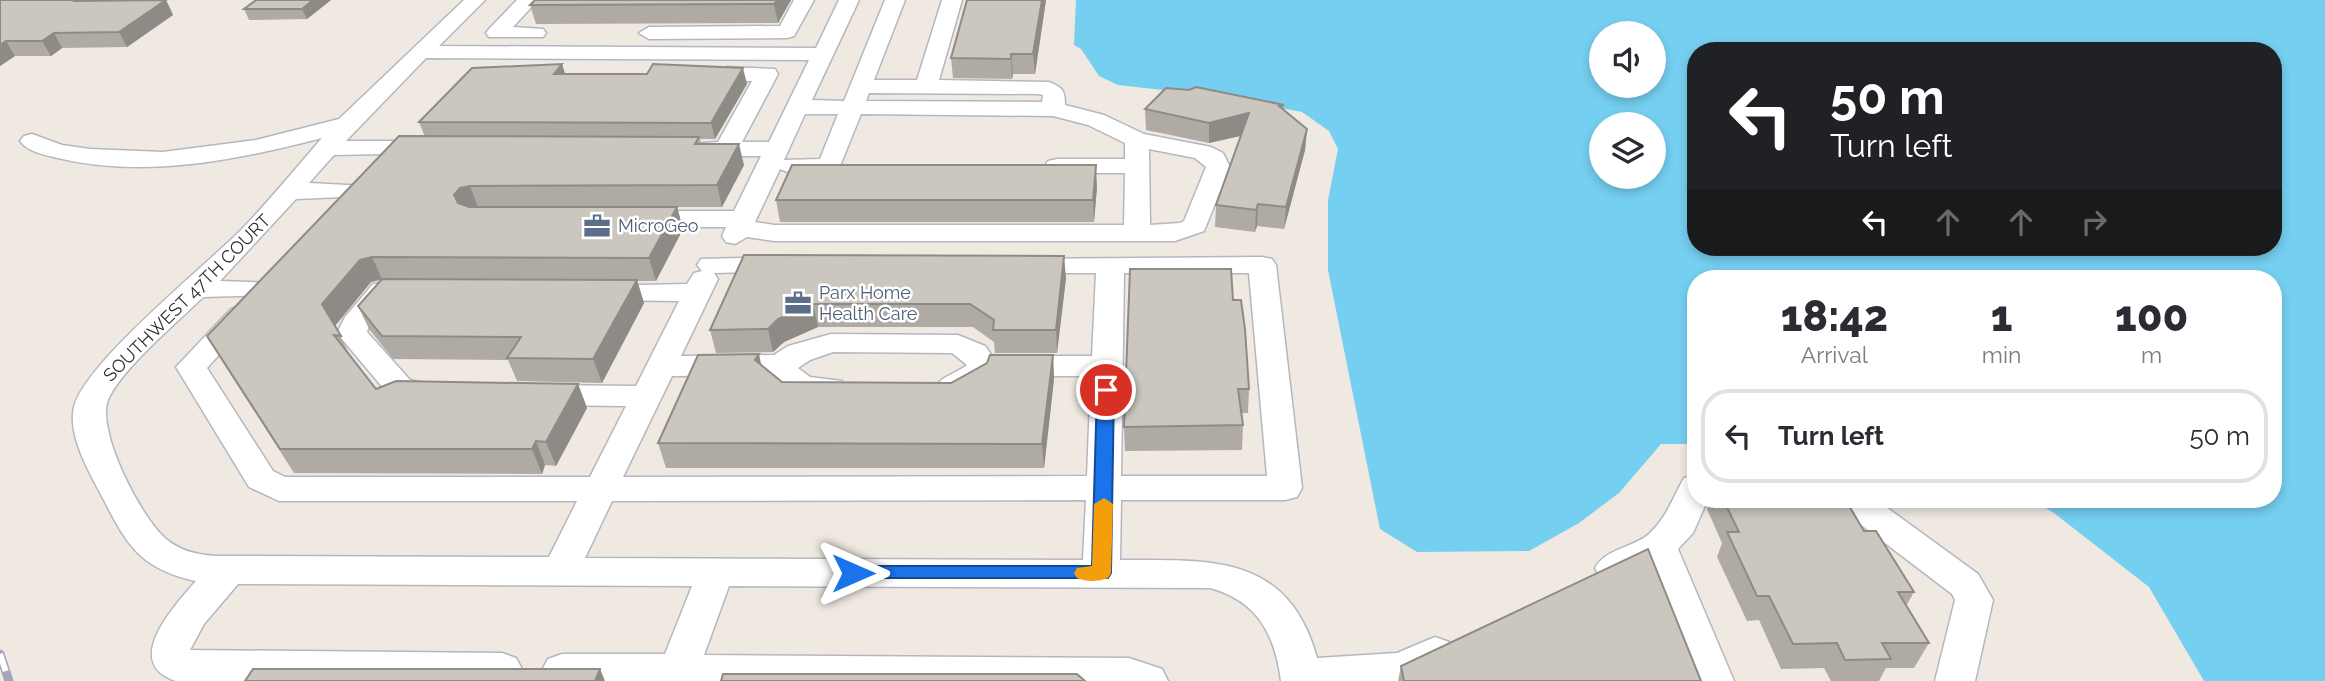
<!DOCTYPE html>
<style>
:root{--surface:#fff;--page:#f7f7f7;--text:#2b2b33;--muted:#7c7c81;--line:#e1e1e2}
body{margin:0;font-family:Raleway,sans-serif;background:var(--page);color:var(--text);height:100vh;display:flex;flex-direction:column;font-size:26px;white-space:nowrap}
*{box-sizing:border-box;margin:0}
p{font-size:23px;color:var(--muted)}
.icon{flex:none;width:38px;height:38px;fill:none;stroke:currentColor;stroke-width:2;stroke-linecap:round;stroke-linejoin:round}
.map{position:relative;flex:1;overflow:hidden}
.sheet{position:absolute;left:1687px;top:270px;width:595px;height:238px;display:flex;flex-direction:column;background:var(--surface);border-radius:28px;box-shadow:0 4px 10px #0003}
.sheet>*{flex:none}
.hud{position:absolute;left:1687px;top:42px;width:595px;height:214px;border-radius:28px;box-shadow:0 4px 10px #0003;background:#202124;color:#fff;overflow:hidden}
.controls{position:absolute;left:1589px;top:21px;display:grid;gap:14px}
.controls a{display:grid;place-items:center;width:77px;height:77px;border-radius:50%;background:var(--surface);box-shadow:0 4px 10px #0003;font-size:35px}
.pin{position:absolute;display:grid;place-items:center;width:60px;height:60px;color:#fff;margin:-30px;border:4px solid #fff;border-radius:50%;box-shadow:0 2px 7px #0007}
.me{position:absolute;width:77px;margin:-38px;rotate:90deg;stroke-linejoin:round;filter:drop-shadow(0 0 5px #0008)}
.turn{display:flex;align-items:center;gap:24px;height:147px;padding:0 28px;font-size:32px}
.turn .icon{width:91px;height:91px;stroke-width:2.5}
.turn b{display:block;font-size:49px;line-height:60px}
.lanes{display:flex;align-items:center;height:66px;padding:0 28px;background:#0003;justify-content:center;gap:35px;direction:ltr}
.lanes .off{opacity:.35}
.eta{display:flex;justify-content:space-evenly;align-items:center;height:119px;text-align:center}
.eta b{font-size:42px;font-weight:800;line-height:49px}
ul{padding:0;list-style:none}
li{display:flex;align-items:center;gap:21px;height:94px;margin:0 14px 10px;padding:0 14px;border:4px solid var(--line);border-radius:28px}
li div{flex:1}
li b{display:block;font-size:26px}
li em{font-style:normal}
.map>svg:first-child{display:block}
</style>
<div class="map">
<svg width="2325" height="681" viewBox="0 0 2325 681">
<rect width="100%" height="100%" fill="#efe9e1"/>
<path fill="#75cff0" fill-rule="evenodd" d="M1076,0H2325V681H2204L2149,587L2054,513L2030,499H2273V278H1696V444H1661L1619,493L1579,523L1529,551L1417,552L1380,529L1328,270V200L1338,149L1329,131L1302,112L1216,96L1118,85L1099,76L1081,49L1074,45ZM1601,33H1654V86H1601ZM1696,51H2273V247H1696ZM1601,124H1654V177H1601Z"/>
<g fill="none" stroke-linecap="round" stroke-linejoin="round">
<defs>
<g id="minor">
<path d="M464,0H485L439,46L816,48L839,0H859L812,100L844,101L885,0H905L874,80H917L942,0H962L939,80L1049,82C1063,88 1065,90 1065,105L1104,115L1144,134L1211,147L1223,153L1230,167L1204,231L1175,241H774L747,237L735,244L726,242L722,236L726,227H642L633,225L629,219L633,213L642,211H734L761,156H699L691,154L687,149L691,144L718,142L752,81H727L716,74L727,67L775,69L778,74L742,142H769L809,60L426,58L346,141H428L436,143L440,148L436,153L334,155L309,183L367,186L371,191L367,196L296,199L220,281L276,283L280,289L276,295L203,297C178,322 121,369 108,400C96,431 141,518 166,539C180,551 198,555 216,556L549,557L577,501H279L249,487L176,367L231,309L241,306L251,309L255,315L207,368L273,471L285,477H590L626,406L542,405L531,402L526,395L531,388L542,385L636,386L679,301L602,300L592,298L588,292L592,286L687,284L694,273L702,271L697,265L701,259L781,257L791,259L795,265L791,271L714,273L718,279L681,356L774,355L788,346L831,334L958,335L985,346L998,364L1001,359L1012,356H1092L1096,273H1026L1016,271L1012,265L1016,259L1262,257L1272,259L1276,265L1302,488L1297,497L1285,500H1121L1120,560C1210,560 1288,553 1317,658L1397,653L1435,637L1449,642L1455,653L1449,664L1414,681H1281C1275,635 1258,601 1210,588L729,586L704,655L1129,658L1162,669L1168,681H548L542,670L548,659L562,654H665L692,586L238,584L204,624L190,650L502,653L516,658L522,669L514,681H176C121,663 174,606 196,581C144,570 128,548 105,502C92,477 67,437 74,407C85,363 204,267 241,230C269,201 295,169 322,138C237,160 146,179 58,158C45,155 28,152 20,141L24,136L32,134L62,145L90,149L163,152L256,140L339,119ZM869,93L1038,94L1043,95L1042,102L866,101ZM805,114H838L820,159L784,160ZM861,114L1053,116L1088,125L1125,143V159H1057L1048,161L1045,166L1048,171L1057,173H1125L1124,225H774L755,222L780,169L790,173L838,171ZM1149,149L1195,158L1206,167L1184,221L1180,223L1150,225ZM1124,273H1249L1267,476H1121ZM833,352L952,353L967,365C957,373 942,376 935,387L940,394C962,400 986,387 998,368L1001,373L1012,376H1091L1087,476L623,477L672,376L771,375C786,398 817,402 842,395L847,388L842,381L810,377L798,368L810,360ZM1086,500L1083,560L585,558L612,501Z"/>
<path d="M517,0H538L513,27L543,29L546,33L543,37H489L486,33L489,29Z"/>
<path d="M794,0H814L794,36L787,38L649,39L639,33L649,27L780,26Z"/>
<path d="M392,282L402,284L406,290L402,296C387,300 372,316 367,332L410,380L440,387L445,394L440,401L429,404L389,395L337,333L345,317L373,284Z"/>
<path d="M1696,475V499H1708L1693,533L1678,549L1734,681H1694L1649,566L1613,582L1600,578L1595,568C1606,548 1633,548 1649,534C1667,517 1672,499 1684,478Z"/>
<path d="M1834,499H1875L1978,574L1993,600L1975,681H1935L1955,600L1952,594L1839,508Z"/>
</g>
</defs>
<use href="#minor" stroke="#b4b7c1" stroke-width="3"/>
<use href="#minor" fill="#fff" fill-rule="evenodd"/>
<defs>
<path id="rail" d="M0,654L9,681"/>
</defs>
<use href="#rail" stroke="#a3a6b8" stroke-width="9"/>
<use href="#rail" stroke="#fff" stroke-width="6" stroke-dasharray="18" stroke-linecap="butt"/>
</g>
<g fill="#afaba4">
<path d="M0,0H166L173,15L127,47L62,48L51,56H15L0,66Z"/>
<path d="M331,0L307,19L249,20L244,9Z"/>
<path d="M535,0H791L778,23L536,24L530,5Z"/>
<path d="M1046,0L1035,74H1013L1012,79L953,78L951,58Z"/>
<path d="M562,64L565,74L747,84L715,139H700L701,144L744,165L722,207H591H677L683,229L656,281H637L644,303L602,383L517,381L508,360L393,359L369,329L358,306L381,280L371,282L335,326L352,359L376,389L578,384L587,408L556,466L545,465L542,474L294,473L221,359L207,336L425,137L419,122Z"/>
<path d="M1284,105V110L1307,129L1305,150L1284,229L1257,226L1255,232L1215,227L1216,205L1241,136L1209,143L1146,130L1145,109Z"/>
<path d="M1097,187L1094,222H780L776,200Z"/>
<path d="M744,255L1066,278L1057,353H995L994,342L973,327H818L784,342L773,352L716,353L710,330Z"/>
<path d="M1233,300L1249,389L1248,413H1241L1243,425L1242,450L1125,451L1124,427Z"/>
<path d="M1053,355L1054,379L1044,468H666L658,443L761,365L782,382L951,383Z"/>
<path d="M1710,499H1845L1864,531L1914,592L1906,606L1929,643L1914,668H1886L1879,681H1831L1824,668L1781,669L1759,620L1747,621L1717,557L1722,543L1707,509Z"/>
<path d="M1401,666L1701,681H1398Z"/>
</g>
<g fill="#8e8b86">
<path d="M166,0L173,15L127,47L119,32Z"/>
<path d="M313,0H331L307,19L302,9Z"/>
<path d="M777,0H791L778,23L774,4Z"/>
<path d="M1042,0H1046L1035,74L1033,54Z"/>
<path d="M54,33L62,48L51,56L42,41Z"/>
<path d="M6,41L15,56L0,66V45Z"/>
<path d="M1011,54L1013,74L1012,79L1011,59Z"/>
<path d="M562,64L567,80L554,74Z"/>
<path d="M743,68L747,84L715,139L711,123Z"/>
<path d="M1249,113L1248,134L1209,143V123Z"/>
<path d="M1307,129L1305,150L1284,229L1286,207Z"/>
<path d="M739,144L744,165L722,207L717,185Z"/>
<path d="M1096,165L1097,187L1094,222L1093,200Z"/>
<path d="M470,186L478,207L463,217L454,195L460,188Z"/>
<path d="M1258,204L1257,226L1255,232L1256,210Z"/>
<path d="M677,207L683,229L656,281L649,258Z"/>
<path d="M1064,256L1066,278L1057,353L1056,330Z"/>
<path d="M372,257L382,279L371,282L334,327L322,304L360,260Z"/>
<path d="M637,280L644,303L602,383L593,359Z"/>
<path d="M813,304L818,327L784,342L773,352L768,329L778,319Z"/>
<path d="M759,354L764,378L755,360Z"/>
<path d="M1053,355L1054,379L1044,468L1042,444Z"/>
<path d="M578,384L587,408L556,466L546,442Z"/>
<path d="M536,441L545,465L542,474L532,449Z"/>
<path d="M600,669L605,681H595Z"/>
</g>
<g fill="#cbc7bf" stroke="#8e8b86" stroke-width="2">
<path d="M0,0H75L73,1L166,0L119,32L54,33L42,41H6L0,45Z"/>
<path d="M256,0H313L302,9H244Z"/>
<path d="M535,0H777L774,4L530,5Z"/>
<path d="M967,0H1042L1033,54H1011V59L951,58Z"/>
<path d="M562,64L554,74H647L653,64L743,68L711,123L419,122L472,68Z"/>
<path d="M1196,87L1284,105L1279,106L1307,129L1286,207L1258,204L1256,210L1216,205L1249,113L1209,123L1145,109L1166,88L1189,90Z"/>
<path d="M399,136L699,137L695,144H739L717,185L470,186L460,188L454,195L458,203L469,207H677L649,258L372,257L360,260L322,304L341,336L334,335L376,389L396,381L578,384L546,442L536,441L532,449H280L207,336Z"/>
<path d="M792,165H1096L1093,200H776Z"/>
<path d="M744,255L1064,256L1056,330H993L994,320L970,304H813L778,319L768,329L710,330Z"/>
<path d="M1130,269H1231L1233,300H1241L1245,329L1249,389H1238L1243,425L1124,427Z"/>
<path d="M382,279L637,280L593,359L507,358L521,337L382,336L358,306Z"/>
<path d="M759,354L755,360L782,382L951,383L987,363L990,355H1053L1042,444L658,443L698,355Z"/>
<path d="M1723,499H1845L1864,531H1876L1914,592H1898L1929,643H1882L1891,659L1845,660L1837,643L1793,644L1769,596H1757L1727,532H1739Z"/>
<path d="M1648,549L1701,681H1404L1401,666Z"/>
<path d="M253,669H600L595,681H245Z"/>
<path d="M723,674H1077L1085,681H721Z"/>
</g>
<path fill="#1a73e8" stroke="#114b97" stroke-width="2" d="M1106,385L1114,390L1111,573L1108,578H846L843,573L846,568L853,566H1092L1097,390Z"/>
<path fill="#f59e0b" d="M1104,498L1113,504L1111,573L1108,578C1098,582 1087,582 1077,578L1074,573L1077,568L1092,566L1094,504Z"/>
<defs>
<symbol id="office-bare" viewBox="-9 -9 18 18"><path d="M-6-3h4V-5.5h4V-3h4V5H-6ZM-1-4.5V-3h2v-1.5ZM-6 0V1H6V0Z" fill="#5c6f8a" stroke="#fff" stroke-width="2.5" paint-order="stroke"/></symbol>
</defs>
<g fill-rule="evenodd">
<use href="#office-bare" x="578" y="207" width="38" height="38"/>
<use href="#office-bare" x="779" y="284" width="38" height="38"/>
</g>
<g text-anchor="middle" stroke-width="5" stroke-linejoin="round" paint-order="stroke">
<g font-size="18" fill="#4e5e75" stroke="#fff" text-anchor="start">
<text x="618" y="232">MicroGeo</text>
<text x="819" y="299">Parx Home<tspan x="819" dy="21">Health Care</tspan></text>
</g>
<g font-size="18" fill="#2e2e2e" stroke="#fff">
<text transform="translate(187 298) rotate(-45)" y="6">SOUTHWEST 47TH COURT</text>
</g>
</g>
</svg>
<div class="controls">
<a><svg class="icon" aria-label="sound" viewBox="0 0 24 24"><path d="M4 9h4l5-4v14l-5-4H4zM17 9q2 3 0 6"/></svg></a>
<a><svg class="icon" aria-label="layers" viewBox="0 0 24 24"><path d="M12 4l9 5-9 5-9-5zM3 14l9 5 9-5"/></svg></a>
</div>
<div class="pin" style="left:1106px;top:390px;background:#d93025"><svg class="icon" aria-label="arrive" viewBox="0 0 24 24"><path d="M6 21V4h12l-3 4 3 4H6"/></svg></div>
<svg class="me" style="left:853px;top:573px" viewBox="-20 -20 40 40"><path d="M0-17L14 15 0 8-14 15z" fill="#1a73e8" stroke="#fff" stroke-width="4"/></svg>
<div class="hud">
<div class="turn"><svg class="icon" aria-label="left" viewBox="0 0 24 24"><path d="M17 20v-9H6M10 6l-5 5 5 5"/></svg><div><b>50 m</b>Turn left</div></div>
<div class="lanes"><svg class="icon" aria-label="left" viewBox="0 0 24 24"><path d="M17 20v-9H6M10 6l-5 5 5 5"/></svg><svg class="icon off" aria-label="ahead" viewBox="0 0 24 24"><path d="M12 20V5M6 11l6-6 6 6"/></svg><svg class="icon off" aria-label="ahead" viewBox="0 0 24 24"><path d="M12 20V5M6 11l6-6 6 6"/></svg><svg class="icon off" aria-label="right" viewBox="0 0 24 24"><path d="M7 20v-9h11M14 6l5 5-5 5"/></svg></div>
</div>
<section class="sheet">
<div class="eta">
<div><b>18:42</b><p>Arrival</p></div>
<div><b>1</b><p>min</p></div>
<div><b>100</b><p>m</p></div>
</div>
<ul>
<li><svg class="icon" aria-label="left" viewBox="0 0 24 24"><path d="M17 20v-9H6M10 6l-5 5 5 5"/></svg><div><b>Turn left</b></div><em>50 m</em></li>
</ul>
</section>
</div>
